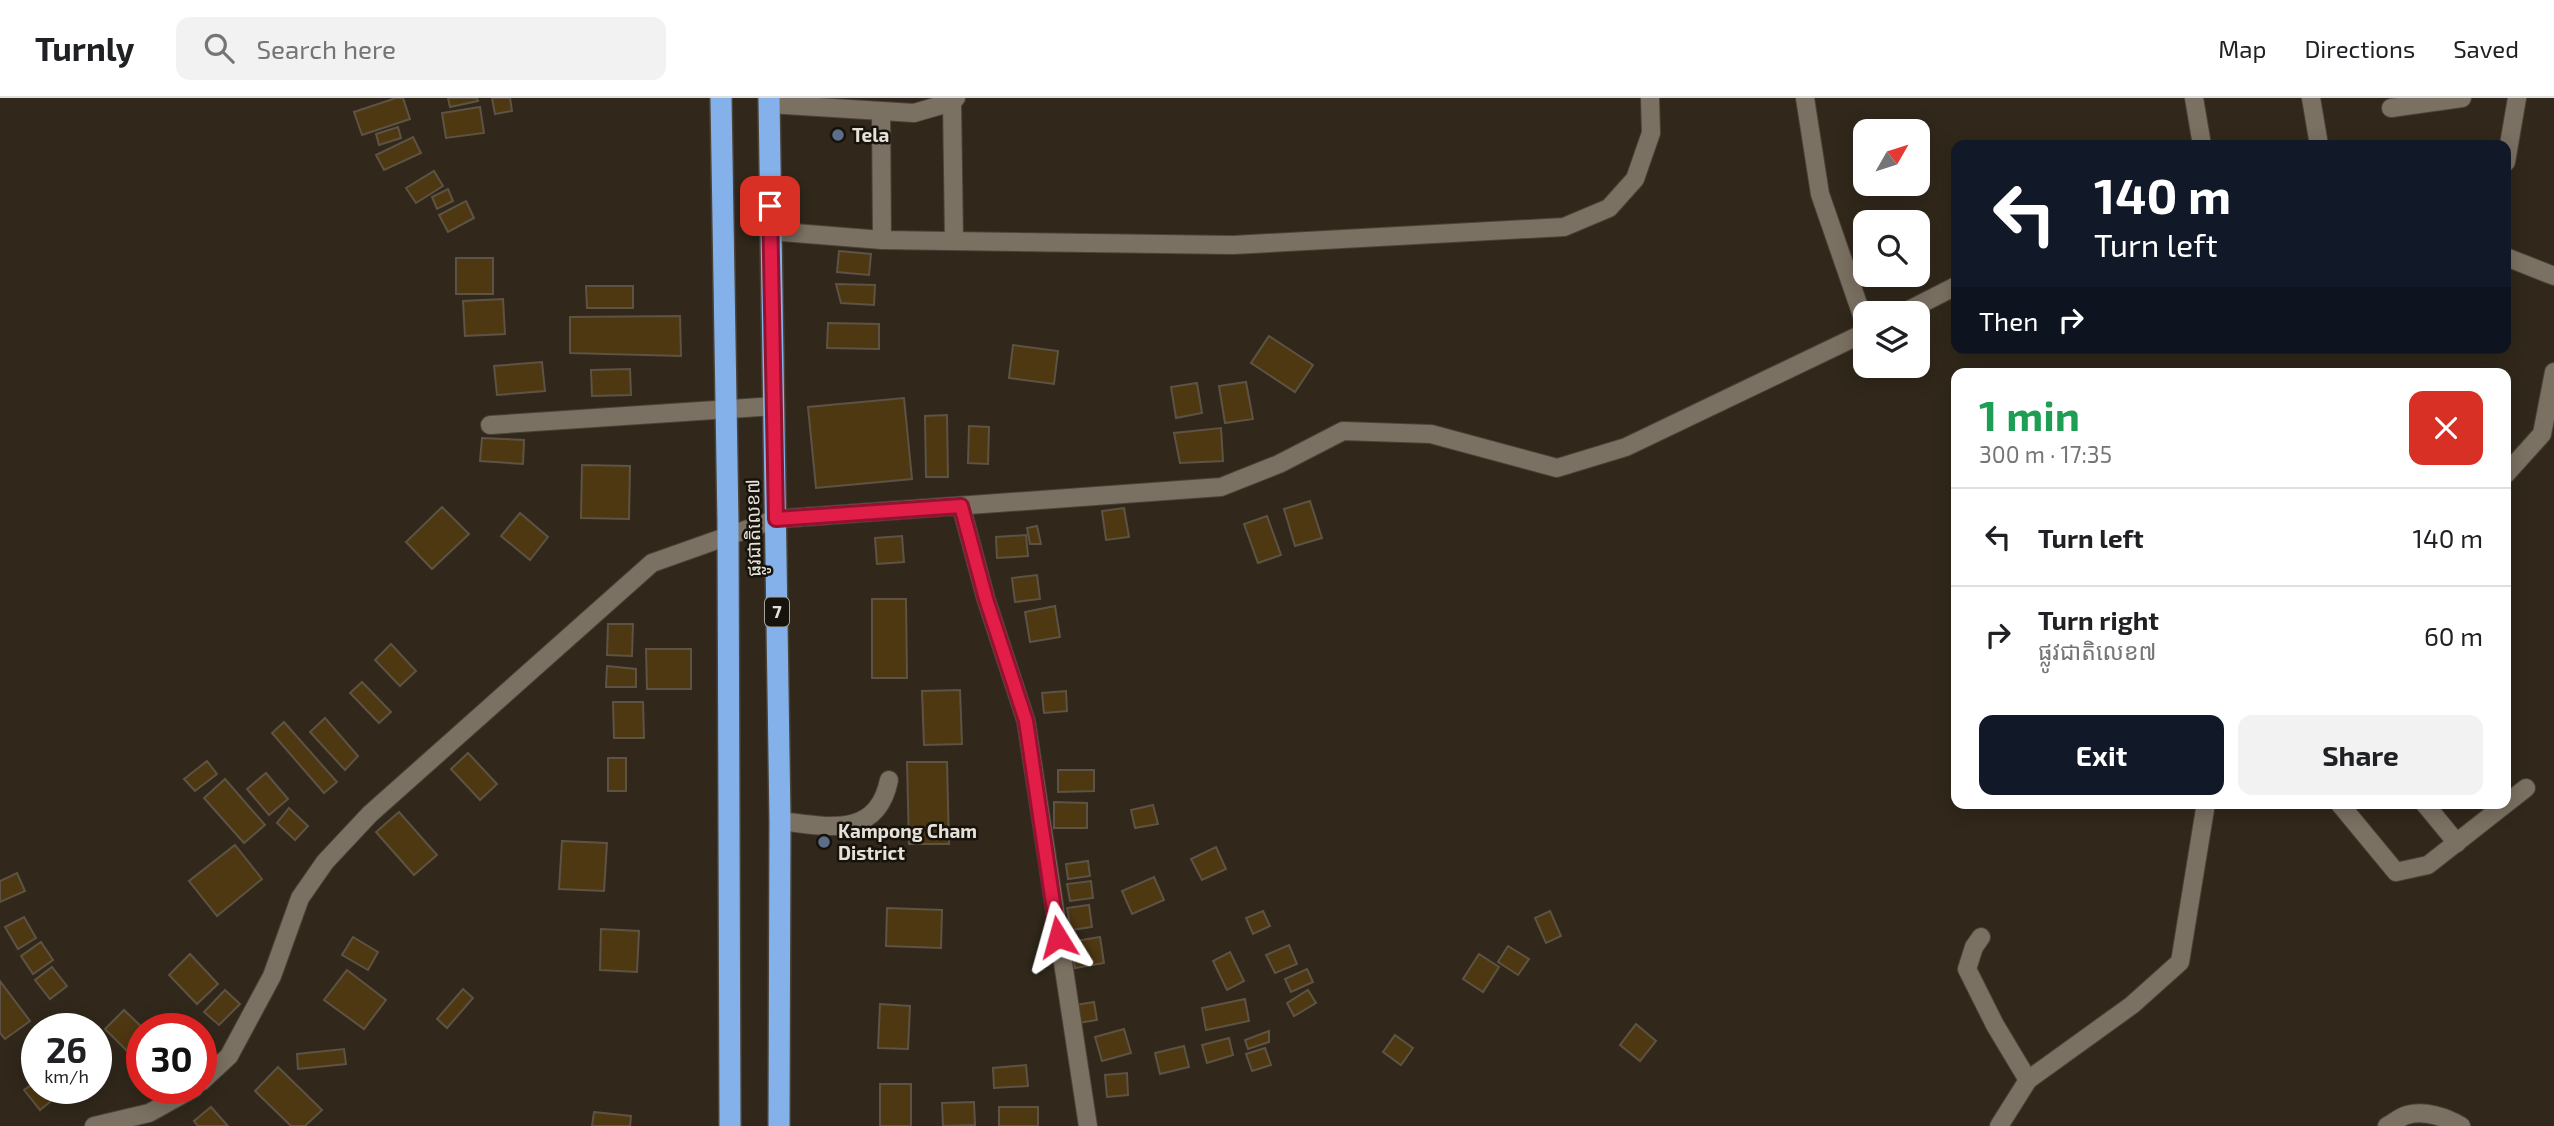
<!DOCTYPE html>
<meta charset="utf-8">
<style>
:root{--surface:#fff;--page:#f2f2f2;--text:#202124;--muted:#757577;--line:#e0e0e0;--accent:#111827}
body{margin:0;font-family:"Exo 2","Noto Sans Khmer",sans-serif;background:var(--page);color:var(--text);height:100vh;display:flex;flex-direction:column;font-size:26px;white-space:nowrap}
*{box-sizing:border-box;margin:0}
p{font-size:23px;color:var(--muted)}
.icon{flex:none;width:38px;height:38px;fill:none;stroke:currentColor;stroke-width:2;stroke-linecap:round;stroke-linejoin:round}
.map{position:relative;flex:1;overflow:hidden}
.panel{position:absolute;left:1951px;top:270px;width:560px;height:441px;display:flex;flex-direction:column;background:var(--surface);border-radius:14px;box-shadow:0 4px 18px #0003}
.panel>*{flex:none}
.top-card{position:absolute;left:1951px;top:42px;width:560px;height:214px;border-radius:14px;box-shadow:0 4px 18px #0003;background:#111827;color:#fff;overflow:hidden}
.needle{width:46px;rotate:51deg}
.controls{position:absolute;left:1853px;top:21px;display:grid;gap:14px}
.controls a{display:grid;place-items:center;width:77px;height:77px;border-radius:14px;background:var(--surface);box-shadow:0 4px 18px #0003;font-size:35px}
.speed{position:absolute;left:21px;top:915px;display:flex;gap:14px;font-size:35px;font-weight:700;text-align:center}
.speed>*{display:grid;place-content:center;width:91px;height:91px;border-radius:50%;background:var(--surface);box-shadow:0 4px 18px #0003;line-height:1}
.speed small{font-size:18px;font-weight:400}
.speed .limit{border:10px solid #d22;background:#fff;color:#111}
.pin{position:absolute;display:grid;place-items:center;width:60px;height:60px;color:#fff;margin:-30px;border-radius:14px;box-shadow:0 4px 10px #0006}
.me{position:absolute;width:77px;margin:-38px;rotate:352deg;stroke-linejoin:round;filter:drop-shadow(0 0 5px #0008)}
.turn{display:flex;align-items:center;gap:24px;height:147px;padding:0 28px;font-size:32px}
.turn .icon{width:91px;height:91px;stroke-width:2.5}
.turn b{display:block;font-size:49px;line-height:60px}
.then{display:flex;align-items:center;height:66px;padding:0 28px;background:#0003;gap:14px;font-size:26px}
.round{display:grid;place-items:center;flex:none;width:74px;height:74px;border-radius:14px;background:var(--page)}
.headline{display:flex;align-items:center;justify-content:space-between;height:119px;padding:0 28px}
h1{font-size:42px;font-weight:700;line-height:52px;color:#1e9e55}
.action{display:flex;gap:14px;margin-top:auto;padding:14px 28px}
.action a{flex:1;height:80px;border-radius:14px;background:var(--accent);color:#fff;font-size:28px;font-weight:700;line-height:80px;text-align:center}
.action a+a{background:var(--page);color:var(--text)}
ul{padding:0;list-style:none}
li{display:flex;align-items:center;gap:21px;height:98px;padding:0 28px;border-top:2px solid var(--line)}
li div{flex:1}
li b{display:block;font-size:26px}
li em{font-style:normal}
header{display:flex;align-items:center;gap:42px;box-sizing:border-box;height:98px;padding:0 35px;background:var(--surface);border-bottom:2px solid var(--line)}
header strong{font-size:33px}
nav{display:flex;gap:38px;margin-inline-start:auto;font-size:24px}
.search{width:490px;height:63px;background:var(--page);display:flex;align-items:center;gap:18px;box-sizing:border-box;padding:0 24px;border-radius:14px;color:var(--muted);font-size:26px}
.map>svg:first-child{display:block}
</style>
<header>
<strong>Turnly</strong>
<div class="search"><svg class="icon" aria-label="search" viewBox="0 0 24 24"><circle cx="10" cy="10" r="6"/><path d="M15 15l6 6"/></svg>Search here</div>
<nav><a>Map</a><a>Directions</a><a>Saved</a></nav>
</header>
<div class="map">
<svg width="2554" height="1028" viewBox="0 0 2554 1028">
<rect width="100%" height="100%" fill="#31281b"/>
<g fill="#4e3812" stroke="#5d5344" stroke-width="2">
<path d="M396,0H403L410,21L362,37L354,14Z"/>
<path d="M448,0H477L478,3L450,9Z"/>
<path d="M492,0H510L512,13L495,16Z"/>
<path d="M480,9L484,35L446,40L442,15Z"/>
<path d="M398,29L401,40L379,47L376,36Z"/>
<path d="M413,39L421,55L384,72L376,57Z"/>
<path d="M434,73L443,88L416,105L406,90Z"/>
<path d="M448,91L453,103L437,111L432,99Z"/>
<path d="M466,103L474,120L448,134L439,117Z"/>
<path d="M839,153L871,156L869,177L837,174Z"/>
<rect x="456" y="160" width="37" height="36"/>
<path d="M836,186L875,187L874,207L841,205Z"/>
<path d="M586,188H633V210H587Z"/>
<path d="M503,201L505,236L465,238L463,203Z"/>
<path d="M680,218L681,258L570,255V219Z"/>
<path d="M828,225L879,226V251L827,250Z"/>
<path d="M1269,238L1313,267L1295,294L1251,265Z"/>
<path d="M1013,247L1058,253L1054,286L1009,280Z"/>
<path d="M542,264L545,293L497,297L494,268Z"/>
<path d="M630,271L631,297L592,298L591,272Z"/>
<path d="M1246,284L1253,321L1225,325L1219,288Z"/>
<path d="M1197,285L1202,315L1176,320L1171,289Z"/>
<path d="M904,300L912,381L816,390L808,309Z"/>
<path d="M947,317L948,379H926L925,318Z"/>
<path d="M969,328L989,329L988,366L968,365Z"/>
<path d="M1221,330L1223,363L1180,365L1174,335Z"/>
<path d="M482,340L524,342L523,366L480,363Z"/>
<path d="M582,367L630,368L629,421L581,420Z"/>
<path d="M1310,403L1322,440L1295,448L1284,411Z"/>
<path d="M442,409L469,436L432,471L406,444Z"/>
<path d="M1124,410L1129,439L1106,442L1102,413Z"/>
<path d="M520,415L548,439L530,462L501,438Z"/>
<path d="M1267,418L1281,457L1258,465L1244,426Z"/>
<path d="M1037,428L1041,446H1030L1027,430Z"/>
<path d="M1026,437L1028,458L997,460L996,439Z"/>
<path d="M902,438L904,464L877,466L875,440Z"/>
<path d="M1037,477L1040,501L1015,504L1012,480Z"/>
<path d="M872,501H906L907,580H872Z"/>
<path d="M1055,508L1060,539L1030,544L1025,514Z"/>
<path d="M608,526H633L632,558L607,557Z"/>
<path d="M391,546L416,573L400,588L375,562Z"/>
<path d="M646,551H691V591H647Z"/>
<path d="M607,568L636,571V589H606Z"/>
<path d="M362,584L391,614L379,625L350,595Z"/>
<path d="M960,592L962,646L924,647L922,593Z"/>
<path d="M1066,593L1067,613L1044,615L1042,595Z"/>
<path d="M613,604H643L644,640H614Z"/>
<path d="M325,620L358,658L345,672L310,634Z"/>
<path d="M284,624L337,684L324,695L272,635Z"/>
<path d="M468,655L497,686L480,702L451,671Z"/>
<rect x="608" y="660" width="18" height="33"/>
<path d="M207,663L217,676L195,693L184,681Z"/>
<path d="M907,664H947L949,746H909Z"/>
<path d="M1058,672H1094V693L1058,694Z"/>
<path d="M266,675L288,701L269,717L247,691Z"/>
<path d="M225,681L265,727L244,745L204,700Z"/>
<path d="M1054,704L1087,705V730H1054Z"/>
<path d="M1153,707L1158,726L1135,730L1131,712Z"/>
<path d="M289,710L308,728L295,742L277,725Z"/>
<path d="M399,714L437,757L414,777L376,734Z"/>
<path d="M562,743L607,745L604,793L559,791Z"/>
<path d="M235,747L262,781L217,818L189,783Z"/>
<path d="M1216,749L1226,771L1202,782L1191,761Z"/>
<path d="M1088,763L1090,778L1068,781L1066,766Z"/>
<path d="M17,775L25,793L0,804V783Z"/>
<path d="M1154,779L1164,802L1132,816L1122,793Z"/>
<path d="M1091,783L1093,800L1070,803L1067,786Z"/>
<path d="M1089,807L1092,829L1071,832L1067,810Z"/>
<path d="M887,810L942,812L941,850L886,848Z"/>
<path d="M1263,813L1270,828L1253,836L1246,820Z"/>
<path d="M1550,813L1561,838L1546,845L1535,820Z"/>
<path d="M24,819L36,840L18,851L5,829Z"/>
<path d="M601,831L639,833L637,874L600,872Z"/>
<path d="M353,839L378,854L368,872L342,857Z"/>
<path d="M1100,839L1104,865L1075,870L1070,844Z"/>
<path d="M41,844L53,862L33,876L21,858Z"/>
<path d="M1289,847L1297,866L1275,875L1266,857Z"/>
<path d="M1508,848L1529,861L1518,877L1498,864Z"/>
<path d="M1230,854L1244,883L1227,892L1213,863Z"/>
<path d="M190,856L218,886L197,906L169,877Z"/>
<path d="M1479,856L1499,869L1483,894L1463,881Z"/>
<path d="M52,869L67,888L50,901L35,882Z"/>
<path d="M1307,871L1313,884L1291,894L1285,881Z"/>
<path d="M347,872L386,902L364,931L324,902Z"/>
<path d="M0,883L30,923L5,941L0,935Z"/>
<path d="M463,891L473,900L447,930L437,921Z"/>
<path d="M225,892L240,906L219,927L204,914Z"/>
<path d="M1308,892L1316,905L1294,918L1287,905Z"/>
<path d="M1245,901L1249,923L1206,932L1202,910Z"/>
<path d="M1094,904L1097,922L1078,925L1075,907Z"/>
<path d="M880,906L910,908L908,951L878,950Z"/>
<path d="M124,912L144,931H142V957L136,962L105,931Z"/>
<path d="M1636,926L1656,943L1640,963L1620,947Z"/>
<path d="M1124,931L1131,955L1102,963L1095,939Z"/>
<path d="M1269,933V944L1248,951L1245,942Z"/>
<path d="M1395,937L1413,950L1401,967L1383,954Z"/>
<path d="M1229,940L1233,957L1207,965L1202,947Z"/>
<path d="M1184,948L1189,969L1160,976L1155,955Z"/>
<path d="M1265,950L1271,967L1252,973L1246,956Z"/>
<path d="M344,951L346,966L298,971L297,956Z"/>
<path d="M1026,967L1028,988L994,990L993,970Z"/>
<path d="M278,969L322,1012L305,1028H291L255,993Z"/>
<path d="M1127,975L1128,997L1107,999L1105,977Z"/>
<path d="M37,983V990L66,991L40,1012L24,992Z"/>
<rect x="880" y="986" width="31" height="42"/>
<path d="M974,1004L975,1027L943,1028L942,1005Z"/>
<path d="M211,1009L228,1028H198L194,1023Z"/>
<rect x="999" y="1009" width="39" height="19"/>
<path d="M594,1014L631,1018L630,1028H592Z"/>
</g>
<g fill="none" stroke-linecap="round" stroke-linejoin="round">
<defs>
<g id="minor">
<path d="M1805,0L1820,96L1866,229"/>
<path d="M2194,0L2202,47"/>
<path d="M2311,0L2319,47"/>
<path d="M952,4L954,142"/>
<path d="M769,6L914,15L952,4L956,0"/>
<path d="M2391,10L2462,0"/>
<path d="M881,14L882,142"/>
<path d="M2506,64L2517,0"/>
<path d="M770,133L882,142L1233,147L1564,129L1609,110L1635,81L1651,35L1650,0"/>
<path d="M2506,159L2554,178"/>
<path d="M1903,215L1956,188"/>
<path d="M490,327L774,308"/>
<path d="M2506,376L2542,336L2554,274"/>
<path d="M961,408L986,501L1026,623L1088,1028"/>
<path d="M2339,705L2396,774L2428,767L2526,690"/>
<path d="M2424,705L2457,745"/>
<path d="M780,723C825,728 877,742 889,682"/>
<path d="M1981,839L1974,849L1967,871L1995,927L2028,982"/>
<path d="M201,984L229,958L272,878L300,800L325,764L370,716L652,465L776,421L1221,389L1279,366L1343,333L1431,336L1557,370L1626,349L1866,234"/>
<path d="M94,1028L149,1015L194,990"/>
<path d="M1999,1028L2028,982L2132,907L2180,864L2206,705"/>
<path d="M2387,1028C2393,1025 2400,1019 2407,1017C2424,1012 2446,1019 2461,1028"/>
</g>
<g id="highway">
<path d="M721,0L728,425L730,1028"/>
<path d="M769,0L780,723L779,1028"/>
</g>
</defs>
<use href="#minor" stroke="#4a4338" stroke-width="20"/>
<use href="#highway" stroke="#4a4338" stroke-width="24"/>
<use href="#minor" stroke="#7b7162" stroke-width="18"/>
<use href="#highway" stroke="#85b1ea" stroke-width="21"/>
</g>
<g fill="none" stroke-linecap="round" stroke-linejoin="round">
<defs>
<path id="route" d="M770,108L776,421L961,408L986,501L1026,623L1058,839"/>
</defs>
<use href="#route" stroke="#92132f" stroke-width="18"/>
<use href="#route" stroke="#e11d48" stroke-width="12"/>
</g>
<g fill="#5c6f8a" stroke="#16120c" stroke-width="2.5">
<circle cx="838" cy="37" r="7"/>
<circle cx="824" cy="744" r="7"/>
</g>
<g text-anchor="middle" stroke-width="5" stroke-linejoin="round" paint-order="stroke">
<rect fill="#16120c" stroke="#a8a39b" stroke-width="2" x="765" y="499.5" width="24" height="29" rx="5"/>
<g font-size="18" font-weight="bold" fill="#e6e1d8">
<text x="777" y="520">7</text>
</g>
<g font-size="19" font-weight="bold" fill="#e6e1d8" stroke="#16120c" text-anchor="start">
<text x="852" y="44">Tela</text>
<text x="838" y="740">Kampong Cham<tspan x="838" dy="22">District</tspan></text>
</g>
<g font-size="19" fill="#e6e1d8" stroke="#16120c">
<text transform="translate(753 430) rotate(-91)" y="7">ផ្លូវជាតិលេខ៧</text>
</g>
</g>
</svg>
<div class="controls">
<a><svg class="needle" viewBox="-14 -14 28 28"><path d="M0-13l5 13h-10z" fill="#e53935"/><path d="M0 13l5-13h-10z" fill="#757577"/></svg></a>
<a><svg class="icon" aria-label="search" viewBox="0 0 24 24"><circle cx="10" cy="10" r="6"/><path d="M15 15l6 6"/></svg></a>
<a><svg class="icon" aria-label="layers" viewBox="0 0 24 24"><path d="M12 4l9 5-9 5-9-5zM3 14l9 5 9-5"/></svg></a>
</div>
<div class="speed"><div>26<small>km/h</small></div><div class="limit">30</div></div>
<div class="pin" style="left:770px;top:108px;background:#d93025"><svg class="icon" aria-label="arrive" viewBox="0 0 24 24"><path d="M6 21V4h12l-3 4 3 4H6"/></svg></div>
<svg class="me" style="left:1058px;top:839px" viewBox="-20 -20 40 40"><path d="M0-17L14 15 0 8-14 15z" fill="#e11d48" stroke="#fff" stroke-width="4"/></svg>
<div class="top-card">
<div class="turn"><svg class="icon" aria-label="left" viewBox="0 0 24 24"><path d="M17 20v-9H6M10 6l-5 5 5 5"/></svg><div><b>140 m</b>Turn left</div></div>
<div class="then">Then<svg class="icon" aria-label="right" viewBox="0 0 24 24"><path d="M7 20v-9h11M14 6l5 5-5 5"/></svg></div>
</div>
<section class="panel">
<div class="headline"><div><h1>1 min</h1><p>300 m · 17:35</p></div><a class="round" style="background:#d93025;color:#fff"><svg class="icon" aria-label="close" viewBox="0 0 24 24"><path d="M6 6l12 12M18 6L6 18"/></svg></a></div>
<ul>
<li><svg class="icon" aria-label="left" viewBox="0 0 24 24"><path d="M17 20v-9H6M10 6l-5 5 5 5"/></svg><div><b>Turn left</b></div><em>140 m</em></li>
<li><svg class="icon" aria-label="right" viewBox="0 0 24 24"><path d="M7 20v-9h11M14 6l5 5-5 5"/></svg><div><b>Turn right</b><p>ផ្លូវជាតិលេខ៧</p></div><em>60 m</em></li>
</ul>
<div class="action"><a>Exit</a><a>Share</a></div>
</section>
</div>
